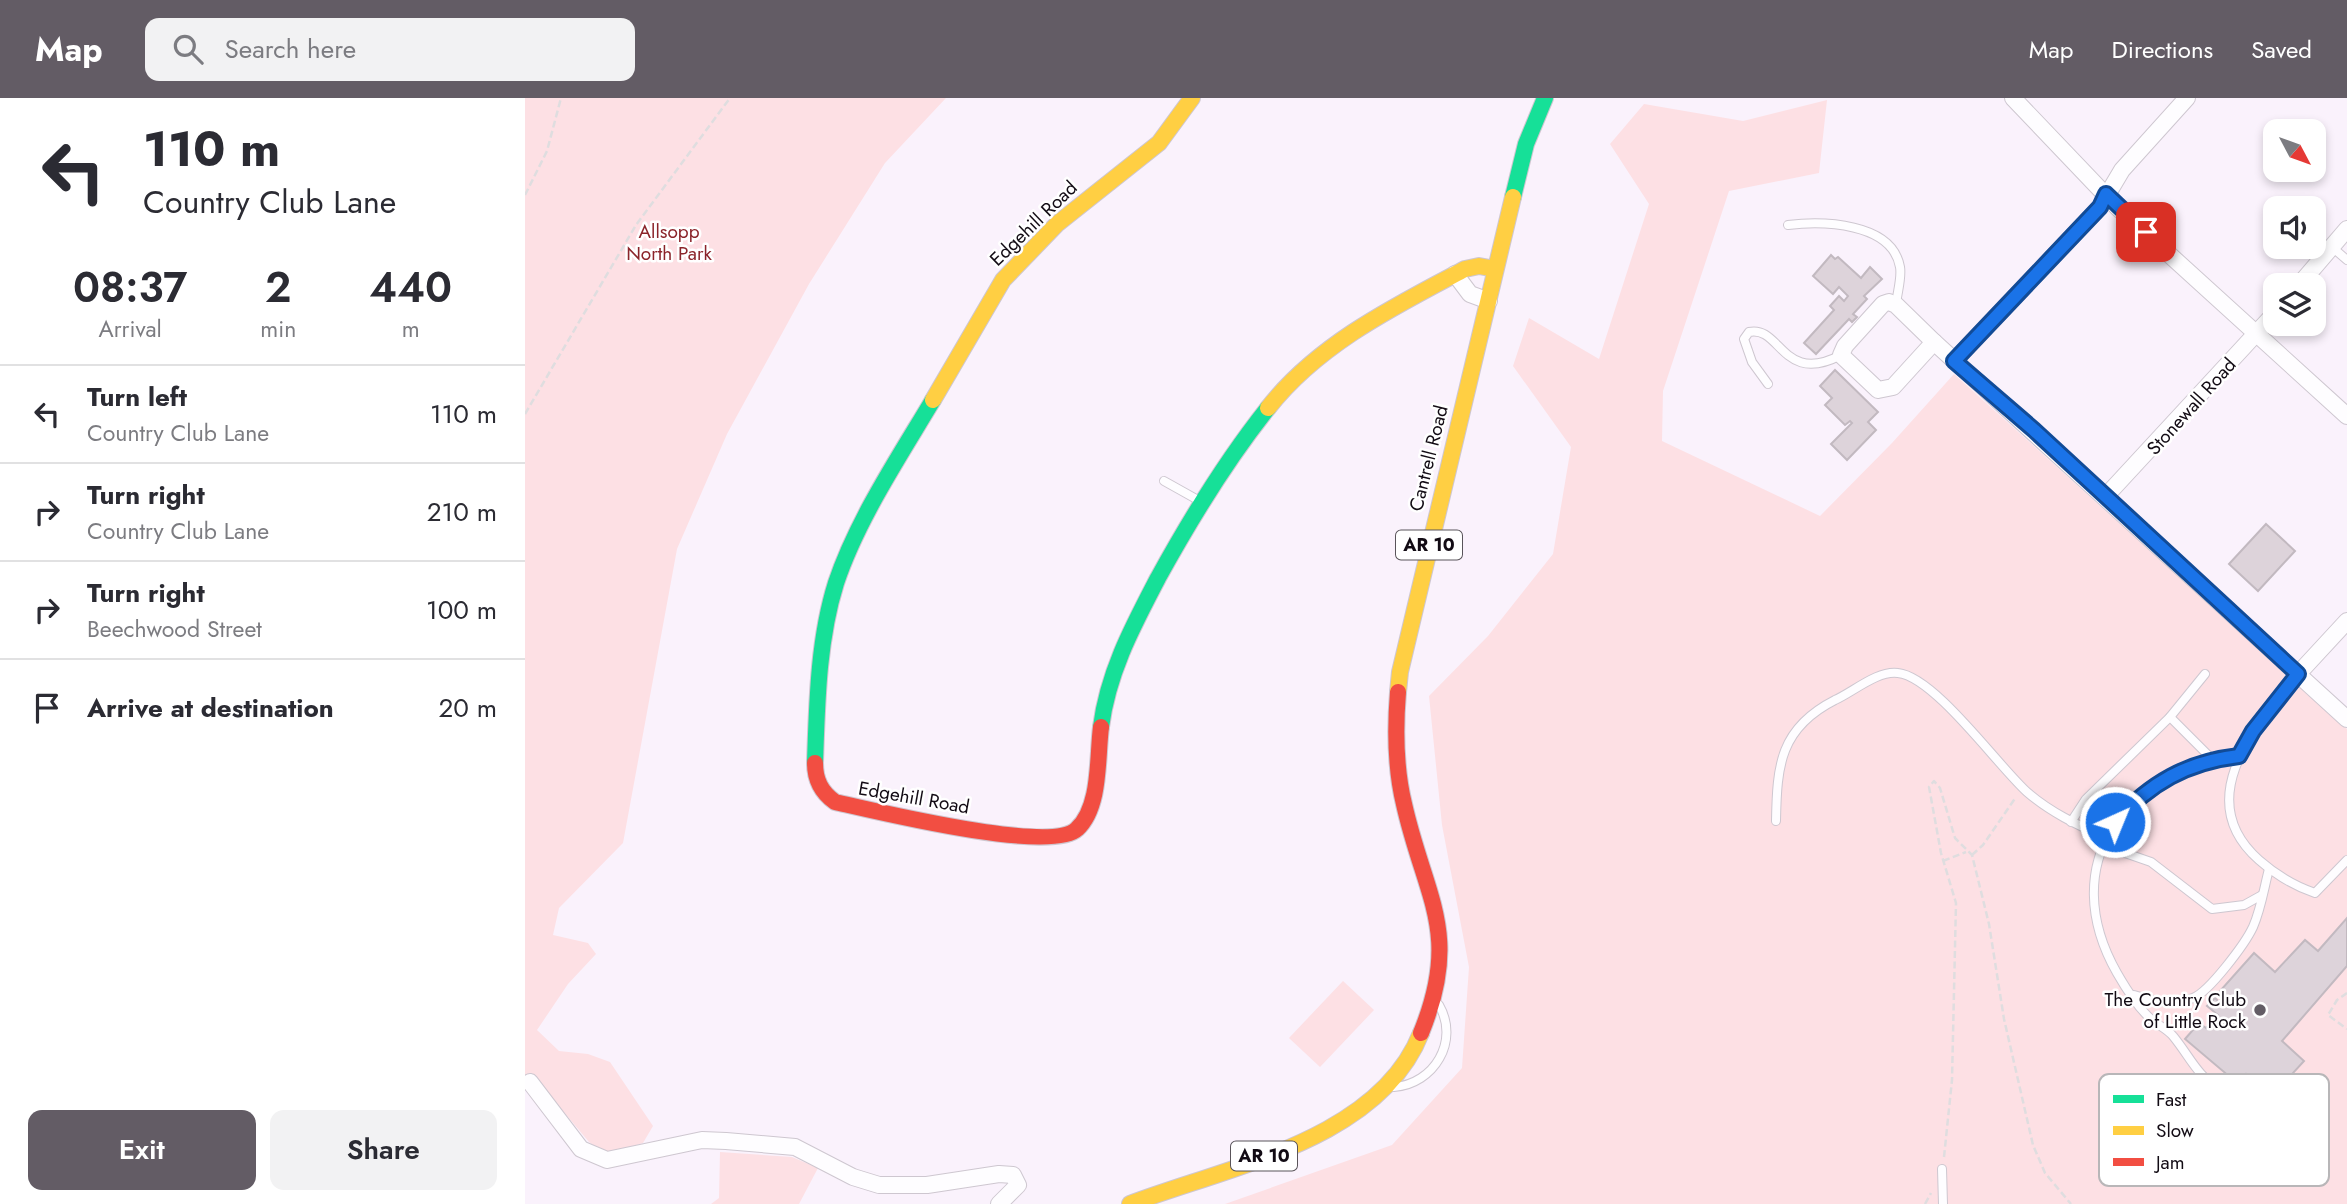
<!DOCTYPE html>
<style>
:root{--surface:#fff;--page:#f2f2f3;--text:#2b2b33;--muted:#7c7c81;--line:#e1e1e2;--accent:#635c65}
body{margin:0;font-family:Jost,sans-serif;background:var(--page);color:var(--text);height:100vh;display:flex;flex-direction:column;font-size:26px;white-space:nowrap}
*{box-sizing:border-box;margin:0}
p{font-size:23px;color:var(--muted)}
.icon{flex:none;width:38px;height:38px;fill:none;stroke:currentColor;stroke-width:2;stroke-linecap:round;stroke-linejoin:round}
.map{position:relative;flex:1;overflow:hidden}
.panel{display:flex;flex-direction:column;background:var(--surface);width:525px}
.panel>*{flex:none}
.guide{background:#fff;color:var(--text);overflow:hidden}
.needle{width:46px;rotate:131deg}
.controls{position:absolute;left:1738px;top:21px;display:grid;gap:14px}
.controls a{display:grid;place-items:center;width:63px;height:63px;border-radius:14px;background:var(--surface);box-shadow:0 4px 10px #0003;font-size:35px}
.pin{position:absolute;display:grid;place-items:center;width:60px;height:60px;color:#fff;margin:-30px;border-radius:14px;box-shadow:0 4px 10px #0006}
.me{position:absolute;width:77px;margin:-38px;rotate:44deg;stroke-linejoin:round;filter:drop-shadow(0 0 5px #0008)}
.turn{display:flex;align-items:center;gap:24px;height:147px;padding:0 28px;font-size:32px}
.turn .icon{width:91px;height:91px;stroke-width:2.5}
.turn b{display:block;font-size:49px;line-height:60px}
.eta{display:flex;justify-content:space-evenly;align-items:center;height:119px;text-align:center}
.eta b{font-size:42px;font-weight:600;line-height:49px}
.primary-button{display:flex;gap:14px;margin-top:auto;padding:14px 28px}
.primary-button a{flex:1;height:80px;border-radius:14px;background:var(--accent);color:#fff;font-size:28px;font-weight:600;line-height:80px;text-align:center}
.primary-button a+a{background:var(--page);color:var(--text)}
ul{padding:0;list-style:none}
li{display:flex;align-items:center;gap:21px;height:98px;padding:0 28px;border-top:2px solid var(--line)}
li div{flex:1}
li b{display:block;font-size:26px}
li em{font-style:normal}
header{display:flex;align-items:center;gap:42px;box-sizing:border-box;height:98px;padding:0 35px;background:var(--accent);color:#fff}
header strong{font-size:33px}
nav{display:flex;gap:38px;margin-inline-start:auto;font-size:24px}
.search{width:490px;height:63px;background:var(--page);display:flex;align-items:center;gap:18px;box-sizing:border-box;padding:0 24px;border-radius:14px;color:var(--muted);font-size:26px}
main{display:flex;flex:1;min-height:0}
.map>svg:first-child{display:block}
</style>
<header>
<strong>Map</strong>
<div class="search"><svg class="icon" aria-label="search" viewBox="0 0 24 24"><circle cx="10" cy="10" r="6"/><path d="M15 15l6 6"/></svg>Search here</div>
<nav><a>Map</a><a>Directions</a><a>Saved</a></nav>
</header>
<main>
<section class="panel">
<div class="guide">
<div class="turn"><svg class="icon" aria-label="left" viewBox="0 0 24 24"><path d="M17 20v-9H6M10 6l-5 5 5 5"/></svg><div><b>110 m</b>Country Club Lane</div></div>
</div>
<div class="eta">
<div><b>08:37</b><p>Arrival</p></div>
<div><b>2</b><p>min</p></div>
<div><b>440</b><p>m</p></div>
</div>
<ul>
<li><svg class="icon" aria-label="left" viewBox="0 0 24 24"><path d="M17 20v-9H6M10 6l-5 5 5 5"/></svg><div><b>Turn left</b><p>Country Club Lane</p></div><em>110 m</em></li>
<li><svg class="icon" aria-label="right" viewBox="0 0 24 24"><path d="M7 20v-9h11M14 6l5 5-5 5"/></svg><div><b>Turn right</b><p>Country Club Lane</p></div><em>210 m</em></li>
<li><svg class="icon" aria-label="right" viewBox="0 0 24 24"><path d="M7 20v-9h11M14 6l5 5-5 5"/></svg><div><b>Turn right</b><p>Beechwood Street</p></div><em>100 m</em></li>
<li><svg class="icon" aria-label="arrive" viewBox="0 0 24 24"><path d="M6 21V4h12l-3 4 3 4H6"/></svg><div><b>Arrive at destination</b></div><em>20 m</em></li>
</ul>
<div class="primary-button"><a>Exit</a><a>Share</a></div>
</section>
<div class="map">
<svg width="1822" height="1106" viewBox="0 0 1822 1106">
<rect width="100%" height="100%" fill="#faf2fc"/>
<g fill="#fde0e4">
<path d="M0,0H421L360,65L284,186L202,336L152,451L98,745L34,810L28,837L63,845L71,856L43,886L12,932L34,953L63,956L85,964L128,1028L118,1045L82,1056L64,1044L6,975L0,978Z"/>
<path d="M1302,2L1294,75L1204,93L1138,293L1137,343L1295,418L1367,345L1429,276L1822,631V1106H700L867,1047L937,970L944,869L917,727L904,598L963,538L1028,456L1046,349L988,268L1004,220L1074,261L1124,106L1085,46L1119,6L1218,23Z"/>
<path d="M818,883L849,912L795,969L764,940Z"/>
<path d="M195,1054L267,1059L293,1070L274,1106H186L194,1100Z"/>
</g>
<g fill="#ddd3da" stroke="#c2b9c0" stroke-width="2">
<path d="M1306,157L1310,161L1313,159L1336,180L1345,169L1357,181L1339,198L1342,201L1328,216L1332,219L1327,224L1324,221L1291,256L1279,245L1309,212L1305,208L1314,198L1319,203L1323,198L1314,189L1308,196L1288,178Z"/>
<path d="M1310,272L1353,314L1343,324L1351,332L1322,362L1306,346L1327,325L1325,323L1320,327L1300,307L1307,300L1295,288Z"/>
<path d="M1741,426L1770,453L1733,493L1704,466Z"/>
<path d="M1822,820V868L1757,943L1779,963L1746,999L1721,976L1712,985L1660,941L1674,925L1681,930L1693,917L1682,908L1690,900L1694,904L1699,898L1695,893L1729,855L1750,874L1780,842L1793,853Z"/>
</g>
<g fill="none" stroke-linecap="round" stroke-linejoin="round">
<defs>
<g id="lane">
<path d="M1263,127C1297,123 1367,124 1375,169C1377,180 1372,195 1371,207"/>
<path d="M1807,149L1822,162"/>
<path d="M1243,286L1227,264L1219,241L1224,234C1256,227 1257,288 1316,257"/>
<path d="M639,383L673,402"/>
<path d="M1773,576C1729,630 1666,702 1734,762C1750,776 1769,788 1790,795L1822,762"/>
<path d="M1645,619L1688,662"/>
<path d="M1251,723C1252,667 1255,630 1310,602C1328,594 1353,572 1373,575C1410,579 1473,668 1502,694C1525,714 1552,727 1580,739"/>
<path d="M1546,724L1561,701L1645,619L1680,576"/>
<path d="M1577,747L1626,764L1687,811L1719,807L1737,797"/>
<path d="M1609,897C1629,903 1647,908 1668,900C1684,894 1720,846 1728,829C1736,811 1739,790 1744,771"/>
<path d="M1704,985L1697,993C1671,977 1666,960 1648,938C1642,931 1633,927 1627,922C1614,911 1600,889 1592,875C1530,766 1600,672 1714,658"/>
<path d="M869,989C909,986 935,943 914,907"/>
<path d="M1417,1071L1418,1106"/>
</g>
<g id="street">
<path d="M1488,0L1592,109L1822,318"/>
<path d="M930,176L945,196L964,203"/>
<path d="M1774,187L1822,131"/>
<path d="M1364,204L1371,207L1409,244L1368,289L1353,292L1316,257L1320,248L1358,206Z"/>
<path d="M1409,244L1822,621"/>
<path d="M1429,263L1575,109L1597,72L1662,0"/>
<path d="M1580,399L1750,215"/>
<path d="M1773,576L1822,523"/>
<path d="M5,984L56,1051L82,1062L177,1042L201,1043L270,1049L328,1079L354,1087H402L474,1076L488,1077L493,1087L474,1106"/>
</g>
<g id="fast">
<path d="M988,99L1001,46L1020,0"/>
<path d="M576,629C583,574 608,528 633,480C666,420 700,364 743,310"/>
<path d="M290,665C292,606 293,542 311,485C332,422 374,359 408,302"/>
</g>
<g id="slow">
<path d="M408,302L478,182L532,126L634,45L667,0"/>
<path d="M743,310C793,246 870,208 940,171L954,168L970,171"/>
<path d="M873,594L875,574L988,99"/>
<path d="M605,1106C702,1069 854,1042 896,935"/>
</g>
<g id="jam">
<path d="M873,594C870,631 870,669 879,706C900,800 937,834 896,935"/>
<path d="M290,665C290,682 296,694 310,704C350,713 526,756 552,731C576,709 572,659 576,629"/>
</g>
</defs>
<use href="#lane" stroke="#cec7d0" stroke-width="10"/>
<use href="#street" stroke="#cec7d0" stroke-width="18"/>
<use href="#fast" stroke="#cec7d0" stroke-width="18"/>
<use href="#slow" stroke="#cec7d0" stroke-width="18"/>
<use href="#jam" stroke="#cec7d0" stroke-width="18"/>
<g stroke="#dfdddf" stroke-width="2.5" stroke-dasharray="7 3.5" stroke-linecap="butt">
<path d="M0,97L22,53L36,0"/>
<path d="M0,316L111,127L205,0"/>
<path d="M1447,757L1458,747L1491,699"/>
<path d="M1418,763L1441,754"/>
<path d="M1822,895L1812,902L1803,917L1822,931"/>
<path d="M1419,1059L1427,982L1431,805L1416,755L1404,689L1409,683L1415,690L1430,740L1447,757L1464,826L1479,921L1508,1047L1520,1075L1546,1106"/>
<path d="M1400,1106L1406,1095"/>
</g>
<use href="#lane" stroke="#fefdff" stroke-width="8"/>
<use href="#street" stroke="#fefdff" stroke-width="16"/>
<use href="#fast" stroke="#16e098" stroke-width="16"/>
<use href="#slow" stroke="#ffcf43" stroke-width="16"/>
<use href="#jam" stroke="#f24e42" stroke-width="16"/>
</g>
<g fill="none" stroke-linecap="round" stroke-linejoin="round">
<defs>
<path id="route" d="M1590,724C1625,685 1662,664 1714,658L1728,633L1773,576L1509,332L1429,263L1575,109L1581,96L1621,134"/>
</defs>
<use href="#route" stroke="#114b97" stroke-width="18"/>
<use href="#route" stroke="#1a73e8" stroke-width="12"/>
</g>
<circle fill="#635c65" stroke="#fff" stroke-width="2.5" cx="1735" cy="912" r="7"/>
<g text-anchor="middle" stroke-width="5" stroke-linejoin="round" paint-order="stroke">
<g fill="#fff" stroke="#59545a" stroke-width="2">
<rect x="871" y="432.5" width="66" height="29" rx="5"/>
<rect x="706" y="1043.5" width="66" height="29" rx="5"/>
</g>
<g font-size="18" font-weight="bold" fill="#120b14">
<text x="904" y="453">AR 10</text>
<text x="739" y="1064">AR 10</text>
</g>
<g font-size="19" fill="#120b14" stroke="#fff">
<text transform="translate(508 125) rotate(-44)" y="7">Edgehill Road</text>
<text transform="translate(1666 308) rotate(-48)" y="7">Stonewall Road</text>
<text transform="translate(903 360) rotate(-76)" y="7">Cantrell Road</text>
<text transform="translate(389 699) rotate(10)" y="7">Edgehill Road</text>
</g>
<g font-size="19" fill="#8b242a" stroke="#fff">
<text x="144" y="140">Allsopp<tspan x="144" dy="22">North Park</tspan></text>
</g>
<g font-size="19" fill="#120b14" stroke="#fff" text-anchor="end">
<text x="1721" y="908">The Country Club<tspan x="1721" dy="22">of Little Rock</tspan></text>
</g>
</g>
<rect x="1574" y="976" width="230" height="112" rx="10" fill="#fff" stroke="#b8b6b8" stroke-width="2"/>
<rect x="1588" y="997" width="31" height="8" fill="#16e098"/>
<rect x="1588" y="1028" width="31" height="9" fill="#ffcf43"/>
<rect x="1588" y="1060" width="31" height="8" fill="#f24e42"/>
<g font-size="19" fill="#120b14">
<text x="1631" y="1008">Fast</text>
<text x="1631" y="1039">Slow</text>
<text x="1631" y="1071">Jam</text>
</g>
</svg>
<div class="controls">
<a><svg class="needle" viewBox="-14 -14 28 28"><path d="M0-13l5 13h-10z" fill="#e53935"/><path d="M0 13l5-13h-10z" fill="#7c7c81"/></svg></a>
<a><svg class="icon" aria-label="sound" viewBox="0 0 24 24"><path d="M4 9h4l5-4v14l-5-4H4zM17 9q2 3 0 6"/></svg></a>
<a><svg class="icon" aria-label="layers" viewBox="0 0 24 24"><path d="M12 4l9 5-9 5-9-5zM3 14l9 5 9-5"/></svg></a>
</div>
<div class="pin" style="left:1621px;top:134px;background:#d93025"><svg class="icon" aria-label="arrive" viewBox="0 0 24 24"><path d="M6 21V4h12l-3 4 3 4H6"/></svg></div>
<svg class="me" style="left:1590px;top:724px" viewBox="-20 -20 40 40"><circle r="17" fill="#1a73e8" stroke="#fff" stroke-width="3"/><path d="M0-11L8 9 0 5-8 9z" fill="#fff"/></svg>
</div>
</main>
